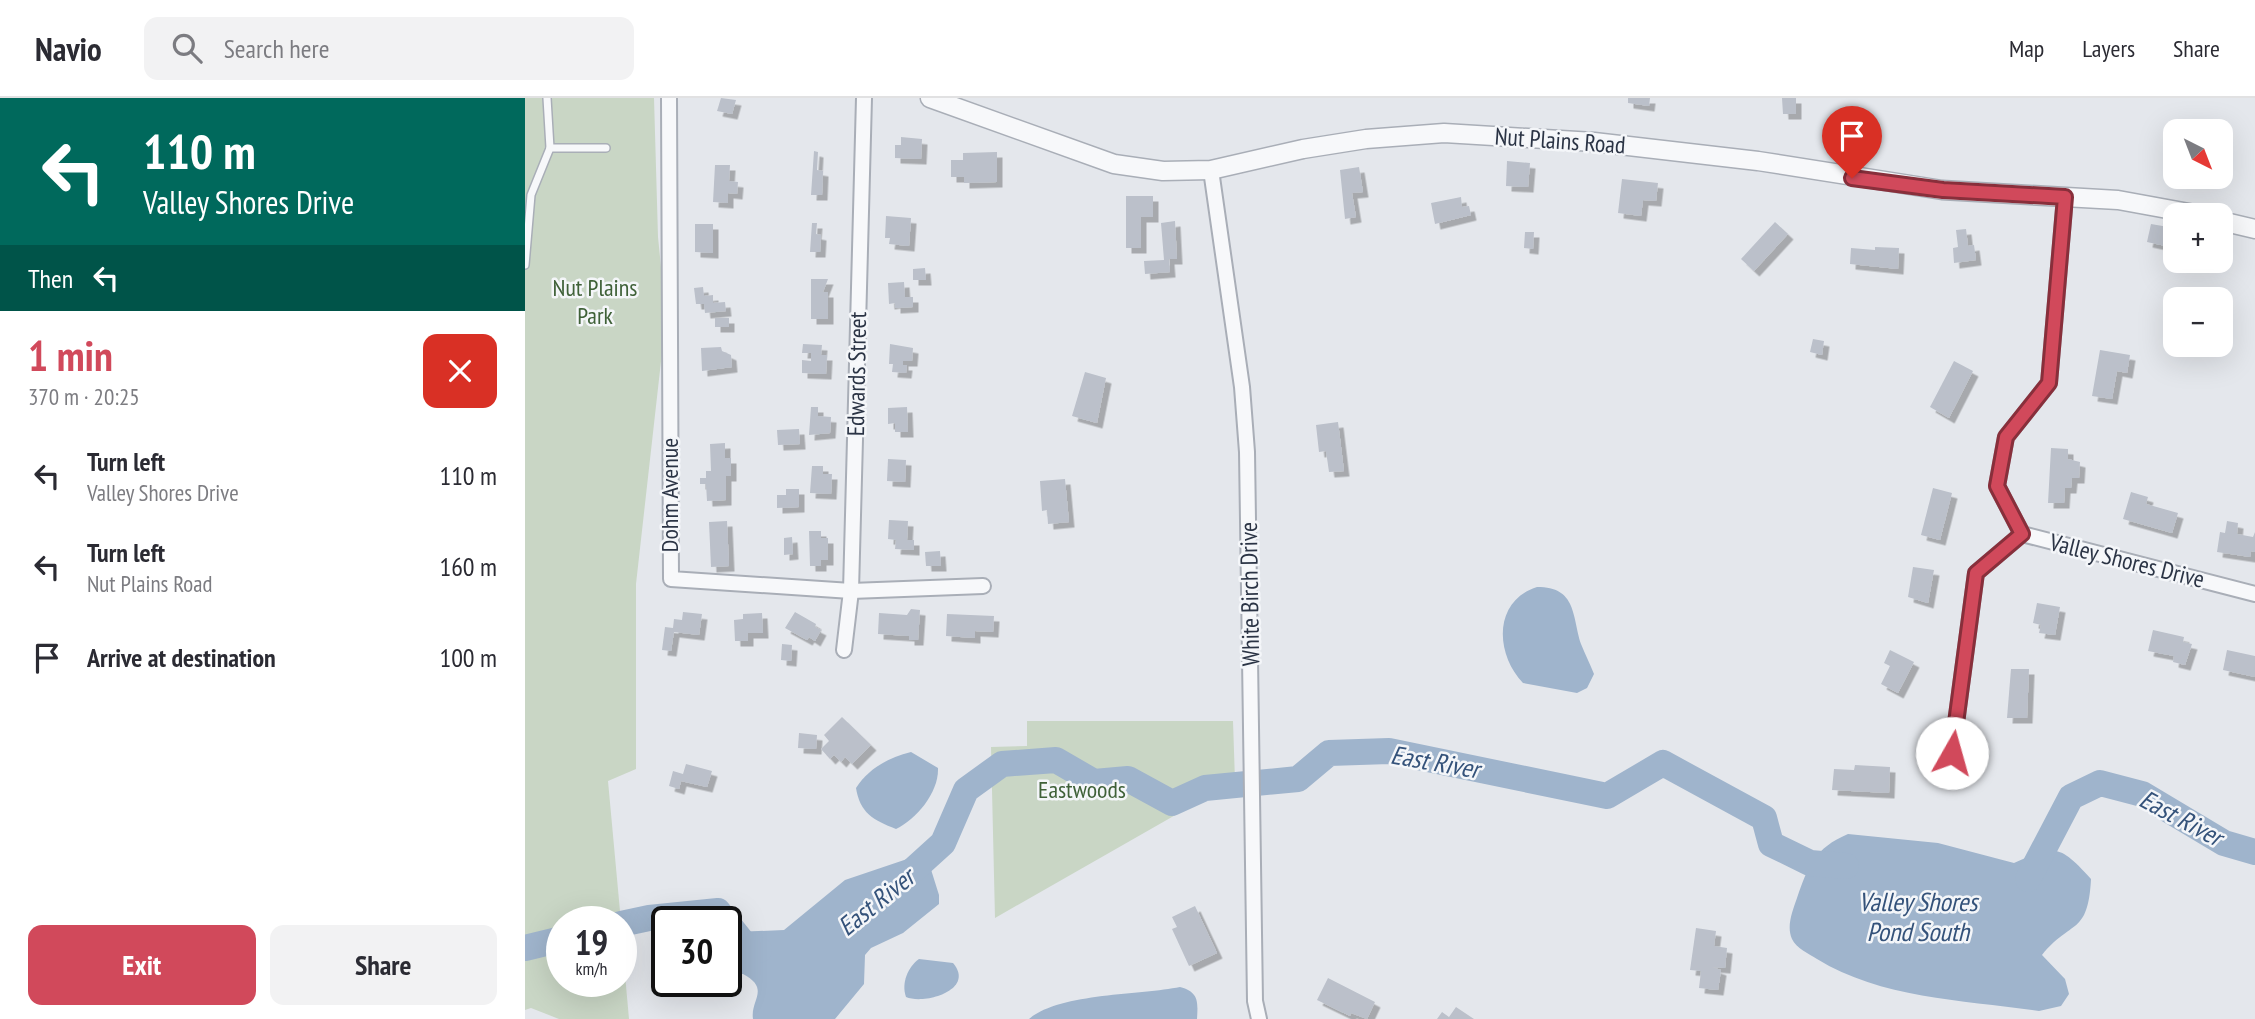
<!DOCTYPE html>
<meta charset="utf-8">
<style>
:root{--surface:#fff;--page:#f2f2f3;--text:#2b2b33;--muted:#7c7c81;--line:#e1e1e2;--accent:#d1495b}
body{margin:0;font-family:"PT Sans Narrow",sans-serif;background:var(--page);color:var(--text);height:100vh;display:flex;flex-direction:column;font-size:26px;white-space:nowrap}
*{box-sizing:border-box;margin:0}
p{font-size:23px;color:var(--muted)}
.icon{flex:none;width:38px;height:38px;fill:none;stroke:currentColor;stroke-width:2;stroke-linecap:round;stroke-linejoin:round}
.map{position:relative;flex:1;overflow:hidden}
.details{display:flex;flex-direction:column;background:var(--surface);width:525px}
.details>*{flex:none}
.hud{background:#00695c;color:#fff;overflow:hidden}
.needle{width:46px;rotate:138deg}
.buttons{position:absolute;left:1638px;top:21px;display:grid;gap:14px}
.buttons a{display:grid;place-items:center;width:70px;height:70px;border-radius:14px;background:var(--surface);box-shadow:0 7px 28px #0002;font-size:35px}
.speed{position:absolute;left:21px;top:808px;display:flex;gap:14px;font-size:35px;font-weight:700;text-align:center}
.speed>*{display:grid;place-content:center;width:91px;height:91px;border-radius:50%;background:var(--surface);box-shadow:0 7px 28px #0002;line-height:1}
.speed small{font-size:18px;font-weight:400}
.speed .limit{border:4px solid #111;border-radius:10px;background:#fff;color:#111}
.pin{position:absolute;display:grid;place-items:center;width:60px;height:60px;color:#fff;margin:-72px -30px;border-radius:50% 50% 50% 0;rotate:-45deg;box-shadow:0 0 7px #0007}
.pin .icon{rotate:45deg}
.me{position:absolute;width:77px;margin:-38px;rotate:7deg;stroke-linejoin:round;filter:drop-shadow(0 0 5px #0008)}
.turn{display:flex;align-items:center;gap:24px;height:147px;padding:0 28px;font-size:32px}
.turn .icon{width:91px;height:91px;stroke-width:2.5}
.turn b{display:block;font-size:49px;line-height:60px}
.then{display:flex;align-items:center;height:66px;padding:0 28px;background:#0003;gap:14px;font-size:26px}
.round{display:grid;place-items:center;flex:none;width:74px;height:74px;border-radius:14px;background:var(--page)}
.head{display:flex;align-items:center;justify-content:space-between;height:119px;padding:0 28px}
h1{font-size:42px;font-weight:600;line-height:52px;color:var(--accent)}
.cta{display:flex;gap:14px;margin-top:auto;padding:14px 28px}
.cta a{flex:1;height:80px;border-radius:14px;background:var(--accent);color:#fff;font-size:28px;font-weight:600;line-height:80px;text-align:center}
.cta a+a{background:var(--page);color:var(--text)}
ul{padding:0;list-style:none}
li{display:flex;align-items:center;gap:21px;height:91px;padding:0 28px}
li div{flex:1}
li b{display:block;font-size:26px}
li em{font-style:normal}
header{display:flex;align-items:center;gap:42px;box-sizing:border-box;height:98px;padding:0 35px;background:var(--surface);border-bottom:2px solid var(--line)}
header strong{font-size:33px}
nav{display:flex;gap:38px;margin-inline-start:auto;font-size:24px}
.search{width:490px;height:63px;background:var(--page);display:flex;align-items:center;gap:18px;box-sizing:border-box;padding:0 24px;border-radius:14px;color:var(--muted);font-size:26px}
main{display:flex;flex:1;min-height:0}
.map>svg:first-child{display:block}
</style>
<header>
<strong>Navio</strong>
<div class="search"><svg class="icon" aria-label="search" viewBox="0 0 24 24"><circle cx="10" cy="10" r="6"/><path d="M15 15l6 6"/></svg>Search here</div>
<nav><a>Map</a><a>Layers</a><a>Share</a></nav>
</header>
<main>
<section class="details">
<div class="hud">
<div class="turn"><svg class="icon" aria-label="left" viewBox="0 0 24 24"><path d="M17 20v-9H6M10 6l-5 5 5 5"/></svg><div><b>110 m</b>Valley Shores Drive</div></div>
<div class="then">Then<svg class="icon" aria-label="left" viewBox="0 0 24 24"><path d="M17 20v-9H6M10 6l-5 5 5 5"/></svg></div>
</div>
<div class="head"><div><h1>1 min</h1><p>370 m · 20:25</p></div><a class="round" style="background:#d93025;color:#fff"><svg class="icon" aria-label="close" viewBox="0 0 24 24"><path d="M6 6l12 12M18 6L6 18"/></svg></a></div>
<ul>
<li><svg class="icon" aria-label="left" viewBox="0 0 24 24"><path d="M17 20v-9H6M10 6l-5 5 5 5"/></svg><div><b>Turn left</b><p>Valley Shores Drive</p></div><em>110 m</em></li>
<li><svg class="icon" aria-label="left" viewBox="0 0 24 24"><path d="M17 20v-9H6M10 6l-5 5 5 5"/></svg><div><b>Turn left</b><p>Nut Plains Road</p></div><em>160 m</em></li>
<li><svg class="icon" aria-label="arrive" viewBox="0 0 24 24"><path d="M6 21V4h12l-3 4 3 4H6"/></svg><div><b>Arrive at destination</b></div><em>100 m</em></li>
</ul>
<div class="cta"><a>Exit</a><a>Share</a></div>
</section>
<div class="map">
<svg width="1730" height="921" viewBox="0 0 1730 921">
<defs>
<filter id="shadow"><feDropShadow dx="5.5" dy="5.5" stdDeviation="0" flood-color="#0004"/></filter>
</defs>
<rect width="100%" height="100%" fill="#e4e7ec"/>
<g fill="#c9d6c5">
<path d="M0,0H129L133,139L141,219L111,486V671L83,683L96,824H37V884H96V832L104,921H34L6,910L0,912Z"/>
<path d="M502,623H708L710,683L470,820L466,649L502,648Z"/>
</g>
<g fill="#9fb4cc">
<path d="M1012,489C1052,489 1047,518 1056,546C1060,556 1065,566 1069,576L1062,590L1052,595L998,585C970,556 968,503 1012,489Z"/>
<path d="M386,654L413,670C414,694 392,721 371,731C348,722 335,715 331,690C344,670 363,660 386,654Z"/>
<path d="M1323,736L1413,745L1489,765C1530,746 1535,747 1566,781C1563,838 1546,821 1517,857L1540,881L1544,896L1536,908L1514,913C1440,902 1357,901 1292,861C1284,856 1271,850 1267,841C1261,828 1268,812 1272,800C1283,768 1290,750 1323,736Z"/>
<path d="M394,757L403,762L414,797V806L378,835L346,850L340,857L339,886L310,921H228C225,902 246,891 218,876H201L203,841L210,834L259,832L320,782Z"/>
<path d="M394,861L428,865C451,892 399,907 381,899C376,885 383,869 394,861Z"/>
<path d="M655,889C674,894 673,904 672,921H504C534,895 616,897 655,889Z"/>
</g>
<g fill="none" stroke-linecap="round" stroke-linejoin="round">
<g stroke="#9fb4cc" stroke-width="26">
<path d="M1503,781L1546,699L1575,685L1617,696L1699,745L1730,754"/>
<path d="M375,784L418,745L441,692L477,666L531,662L569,684L603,681L647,705L680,690L773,681L804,655L864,653L1082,698L1138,665L1239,720L1246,746L1285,765L1321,768"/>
<path d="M96,826L124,820L193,813L224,852H234"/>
<path d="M0,850L37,841"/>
</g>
</g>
<g fill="#bbc0ca" filter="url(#shadow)">
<path d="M196,0L211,2L207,16L192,13Z"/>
<path d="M1103,0H1125L1124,8L1103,5Z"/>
<path d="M1257,0H1271V16H1258Z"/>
<path d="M376,39L397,41L396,61L370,60V47H376Z"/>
<path d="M289,53L293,54L292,72L298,73L297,97H286Z"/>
<path d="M472,54V84L439,85V79H426V62H438V55Z"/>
<path d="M982,63L1005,65L1003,89L981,88Z"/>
<path d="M190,67H205L204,83L213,84L212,96L203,95V105L188,104Z"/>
<path d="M834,69L838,94L827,95L831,119L820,121L815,72Z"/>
<path d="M1097,81L1133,85L1131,103L1118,102L1116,118L1093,115Z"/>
<path d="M601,98H628V119H616V150H601Z"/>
<path d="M936,99L937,109L944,108L946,117L910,126L906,105Z"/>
<path d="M361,118L386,120L384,148L364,146L365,140H360Z"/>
<path d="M650,123L652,161H644L645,174L620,176L619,163L639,162L636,125Z"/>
<path d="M1250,124L1263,136L1229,173L1216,161Z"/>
<path d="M287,125H292L291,136L296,137L295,154H285Z"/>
<path d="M170,126H188V155L170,154Z"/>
<path d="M1626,126L1649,130L1645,149L1622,144Z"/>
<path d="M1441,131L1443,148L1449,147L1451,162L1429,165L1428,150L1433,149L1431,132Z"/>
<path d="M1000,134H1009L1008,151L999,150Z"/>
<path d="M1350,149L1374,150L1373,171L1325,166L1326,150L1350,152Z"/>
<path d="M400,170L401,182H388V171Z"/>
<path d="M286,181H303L298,194H303V221H286Z"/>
<path d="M379,184L380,199H388V209L370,210V205L364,206L363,185Z"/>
<path d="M178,189L179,198L188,197V205L200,204L201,213L180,215L179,206H171L169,190Z"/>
<rect x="190" y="220" width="14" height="9"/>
<path d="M1288,241L1299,243L1297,257L1285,254Z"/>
<path d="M278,246L297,247L296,257H302L301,276L277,275V262L286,263V255H277Z"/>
<path d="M365,246L388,250L387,263H378V267H382L381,275L367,274L368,266H364Z"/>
<path d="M196,249L197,253L206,257L207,269L177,273L176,250Z"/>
<path d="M1575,252L1605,257L1602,275L1592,273L1587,301L1567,298Z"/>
<path d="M1429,263L1448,273L1424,320L1405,309Z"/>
<path d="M560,274L581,280L572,325L547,318Z"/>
<path d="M286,309H293V318L306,319L305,335L284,337Z"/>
<path d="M382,309L383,334H370V325L363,326V310Z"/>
<path d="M813,324L819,373L804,374L801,353L794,354L791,327Z"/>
<path d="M274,331L275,346L253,347L252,332Z"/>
<path d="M200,345V360H206V378H201V402L182,403L181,386H175V380H181V373H186L185,346Z"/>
<path d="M1526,350L1543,351V361L1555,364L1554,380H1547L1546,390H1540L1539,405H1523Z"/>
<path d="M363,361L381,362L380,384L362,383Z"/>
<path d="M287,368H298V376H307L306,396L285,395Z"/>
<path d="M540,381L544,424L523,426L522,412L517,413L515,383Z"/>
<path d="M1408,390L1427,395L1415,442L1396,437Z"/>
<path d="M261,391H274V409L252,410V397H261Z"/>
<path d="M1606,394L1623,399L1621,406L1653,415L1647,435L1598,421Z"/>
<path d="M364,422L383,423L382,442H389V452L370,451L371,442L363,441Z"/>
<path d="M202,423L204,468L186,469L184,424Z"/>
<path d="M1702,423L1713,425L1712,436L1728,439L1730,434V454L1726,453L1725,459L1692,454L1695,434L1700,435Z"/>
<path d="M284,433H296V440H303V462H296V468H285Z"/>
<path d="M267,439L268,456L259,457V440Z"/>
<path d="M415,453L416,468H401L400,454Z"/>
<path d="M1388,469L1409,472L1403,505L1383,499Z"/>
<path d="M1512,505L1535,509L1530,537L1514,535L1516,527L1508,525Z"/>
<path d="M386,511L395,512L393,542H384V538L353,536L354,515L382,517Z"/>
<path d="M158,514L177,516L174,537L149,534L146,553L137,552L140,529L148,530L149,521L157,522Z"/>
<path d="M270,514L291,526L290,529L296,532L290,543L284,539L282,542L260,530Z"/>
<path d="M237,515L238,535H223V543H210L209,522L218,521V516Z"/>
<path d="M422,516L469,518L468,534L450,533V540L421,538Z"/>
<path d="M1628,532L1659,539L1658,544L1667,546L1660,567L1648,564L1649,558L1623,553Z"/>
<path d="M257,546L267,547L266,563L256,562Z"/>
<path d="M1365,552L1389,564L1373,595L1356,586L1365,568L1359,565Z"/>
<path d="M1702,552L1730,558V579L1698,572Z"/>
<path d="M1486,571H1504L1502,620H1482Z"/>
<path d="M317,619L346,647L327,666L320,659L316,664L309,657L305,661L296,651L304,643L299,637Z"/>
<path d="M274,635L292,637L291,651L273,650Z"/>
<path d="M161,666L187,673L182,689L156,683L154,691L144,688L148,673L158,676Z"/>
<path d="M1330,667L1365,669L1364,695L1307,692L1309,671L1329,672Z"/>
<path d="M670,808L692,855L664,868L647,831L652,829L647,819Z"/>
<path d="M1171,830L1191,833L1189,848L1202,850L1200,870L1187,869L1196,872L1193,892L1174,890L1176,873L1165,872Z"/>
<path d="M803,880L850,904L842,921L826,915L825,918L792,902Z"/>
<path d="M931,909L949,921H912L917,914L924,919Z"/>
</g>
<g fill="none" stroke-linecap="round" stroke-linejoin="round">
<defs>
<g id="service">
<path d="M22,0L25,50H81"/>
<path d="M0,167L6,97L25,50"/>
</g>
<g id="minor">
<path d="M144,0L146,481L326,493L458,488"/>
<path d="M686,72L717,289L722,354L730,903L734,921"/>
<path d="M1540,99L1524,285L1481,339L1472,388L1497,436L1730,496"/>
<path d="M319,552L326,493L339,0"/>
<path d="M1427,655L1451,475L1497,436"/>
</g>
<g id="tertiary">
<path d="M405,0L589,66L638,73L686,72L778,51L841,41L919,35L1069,44L1233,63L1417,92L1593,102L1675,117"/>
<path d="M1696,123L1730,131"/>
</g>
</defs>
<use href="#service" stroke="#a9aeb7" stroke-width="10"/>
<use href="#minor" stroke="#a9aeb7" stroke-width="18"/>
<use href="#tertiary" stroke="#a9aeb7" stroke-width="21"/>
<use href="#service" stroke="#f7f8fa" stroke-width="7"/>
<use href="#minor" stroke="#f7f8fa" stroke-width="14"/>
<use href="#tertiary" stroke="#f7f8fa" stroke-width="18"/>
</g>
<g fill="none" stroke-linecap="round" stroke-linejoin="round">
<defs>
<path id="route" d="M1327,80L1418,92L1540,99L1524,285L1481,339L1472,388L1497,436L1451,475L1427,655"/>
</defs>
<use href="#route" stroke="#882f3b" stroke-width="18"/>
<use href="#route" stroke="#d1495b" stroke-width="12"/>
</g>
<g text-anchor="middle" stroke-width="5" stroke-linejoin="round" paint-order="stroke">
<g font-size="24" fill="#2b3445" stroke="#f4f6f9">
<text transform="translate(1035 43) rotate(4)" y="8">Nut Plains Road</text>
<text transform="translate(332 276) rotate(-89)" y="8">Edwards Street</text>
<text transform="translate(145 397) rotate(-90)" y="8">Dohm Avenue</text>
<text transform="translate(1602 463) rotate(14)" y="8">Valley Shores Drive</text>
<text transform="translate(725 496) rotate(-91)" y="8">White Birch Drive</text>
</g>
<g font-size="24" fill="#3f6138" stroke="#f4f6f9">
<text x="70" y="198">Nut Plains<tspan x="70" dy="28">Park</tspan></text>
<text x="557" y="700">Eastwoods</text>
</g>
<g font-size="26" font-style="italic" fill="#34527a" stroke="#f4f6f9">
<text transform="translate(910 664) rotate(10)" y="9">East River</text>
<text transform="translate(1656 720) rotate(28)" y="9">East River</text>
<text transform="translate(351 804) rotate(-39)" y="9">East River</text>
<text x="1393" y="813">Valley Shores<tspan x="1393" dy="30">Pond South</tspan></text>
</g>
</g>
</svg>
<div class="buttons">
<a><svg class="needle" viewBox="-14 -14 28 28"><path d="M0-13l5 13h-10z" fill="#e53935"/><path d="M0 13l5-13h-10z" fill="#7c7c81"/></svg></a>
<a>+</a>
<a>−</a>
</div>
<div class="speed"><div>19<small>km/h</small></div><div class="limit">30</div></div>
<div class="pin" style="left:1327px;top:80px;background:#d93025"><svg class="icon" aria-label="arrive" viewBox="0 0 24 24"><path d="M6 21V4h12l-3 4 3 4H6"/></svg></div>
<svg class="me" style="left:1427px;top:655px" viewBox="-20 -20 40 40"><circle r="19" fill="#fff"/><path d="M0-13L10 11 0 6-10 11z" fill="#d1495b"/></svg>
</div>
</main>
